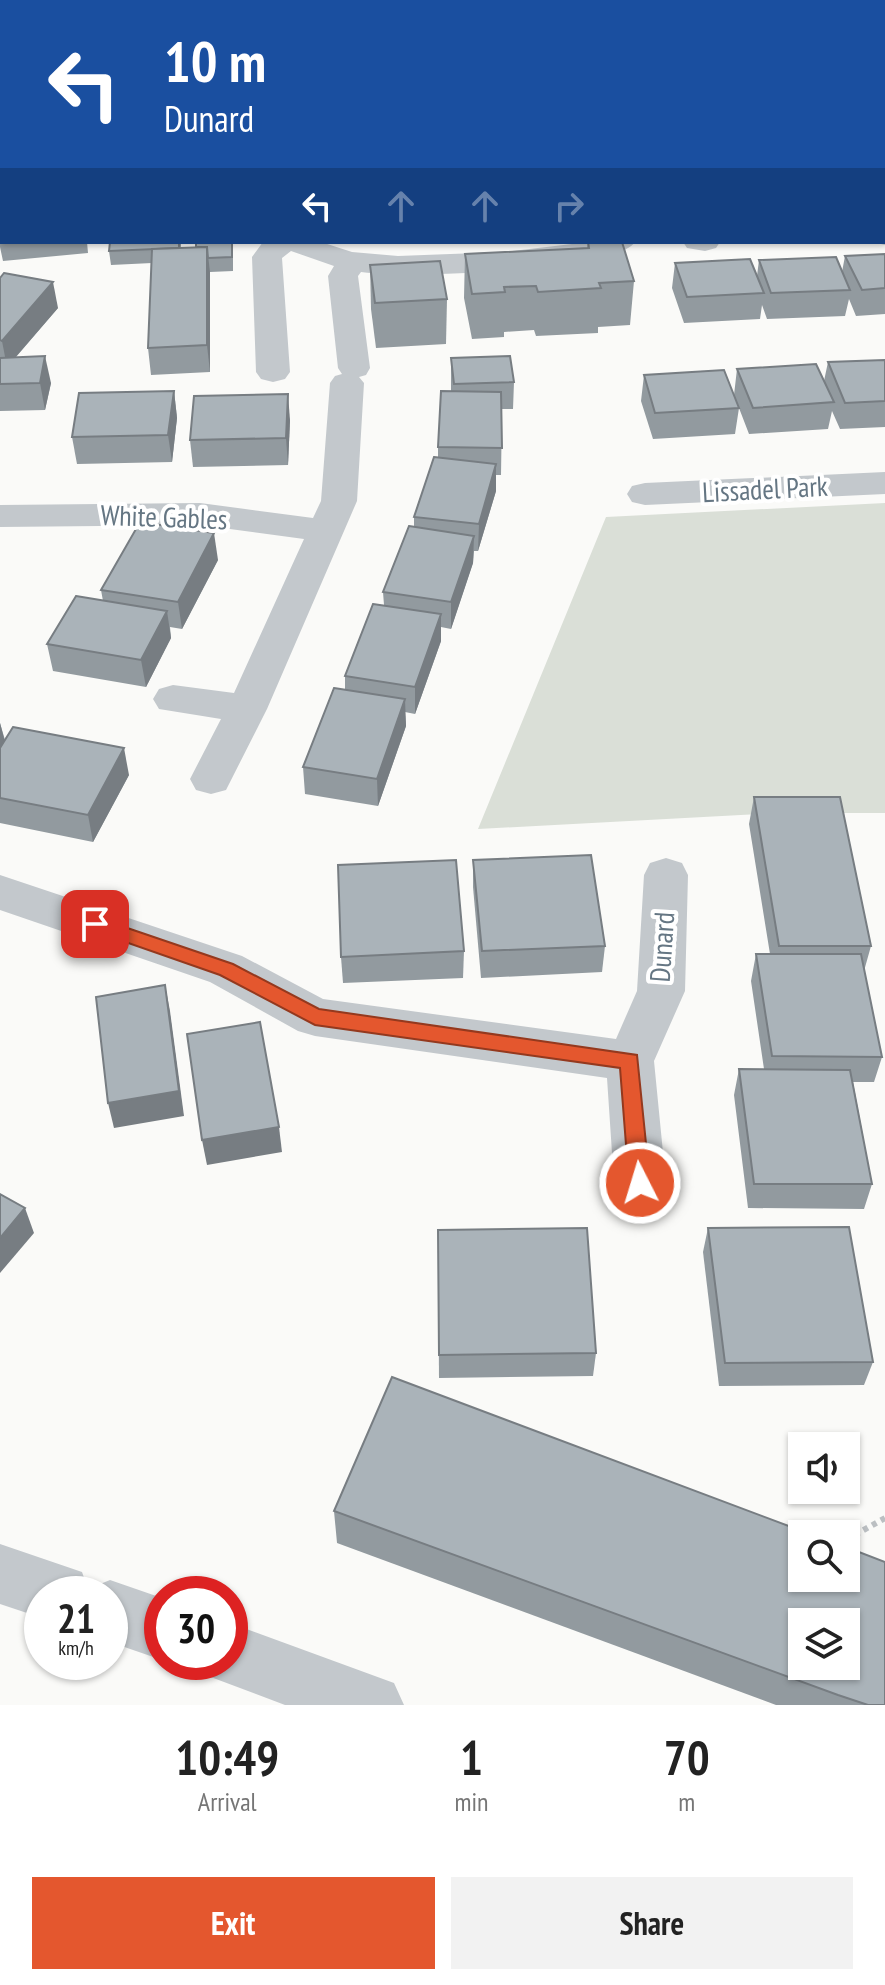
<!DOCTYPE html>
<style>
:root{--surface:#fff;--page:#f2f2f2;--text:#222;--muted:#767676;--accent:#e4572e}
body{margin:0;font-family:"PT Sans Narrow",sans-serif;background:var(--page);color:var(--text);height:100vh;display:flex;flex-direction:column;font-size:30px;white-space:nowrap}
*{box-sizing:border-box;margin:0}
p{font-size:26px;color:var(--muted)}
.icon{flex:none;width:44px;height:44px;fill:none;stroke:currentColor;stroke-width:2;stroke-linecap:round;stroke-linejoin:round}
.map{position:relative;height:1705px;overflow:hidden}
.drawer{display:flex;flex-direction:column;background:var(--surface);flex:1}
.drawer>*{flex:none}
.top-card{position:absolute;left:0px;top:0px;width:886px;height:244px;box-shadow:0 2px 6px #0004;background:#1a4fa0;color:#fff;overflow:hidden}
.tools{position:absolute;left:788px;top:1432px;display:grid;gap:16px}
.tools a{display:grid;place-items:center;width:72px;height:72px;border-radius:0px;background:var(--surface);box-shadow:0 2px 6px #0004;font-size:40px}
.speed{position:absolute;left:24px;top:1576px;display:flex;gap:16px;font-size:40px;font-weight:700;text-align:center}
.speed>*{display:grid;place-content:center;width:104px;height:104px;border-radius:50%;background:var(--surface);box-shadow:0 2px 6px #0004;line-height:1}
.speed small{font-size:20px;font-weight:400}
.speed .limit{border:12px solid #d22;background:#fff;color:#111}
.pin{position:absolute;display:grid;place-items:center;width:68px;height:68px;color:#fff;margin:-34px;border-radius:16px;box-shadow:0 4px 12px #0006}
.me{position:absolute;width:88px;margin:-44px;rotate:355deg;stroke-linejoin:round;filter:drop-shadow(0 0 6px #0008)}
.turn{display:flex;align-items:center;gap:28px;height:168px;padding:0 32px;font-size:36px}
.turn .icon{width:104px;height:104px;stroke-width:2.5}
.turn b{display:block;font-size:56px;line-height:68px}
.lanes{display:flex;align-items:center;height:76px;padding:0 32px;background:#0003;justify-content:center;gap:40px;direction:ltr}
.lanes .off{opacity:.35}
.eta{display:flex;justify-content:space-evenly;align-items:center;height:136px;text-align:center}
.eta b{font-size:48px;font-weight:600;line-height:56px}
.action{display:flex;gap:16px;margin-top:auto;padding:16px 32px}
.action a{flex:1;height:92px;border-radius:0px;background:var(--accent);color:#fff;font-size:32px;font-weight:600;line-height:92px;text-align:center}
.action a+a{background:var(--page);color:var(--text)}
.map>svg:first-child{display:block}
</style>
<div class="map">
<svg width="885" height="1705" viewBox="0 0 885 1705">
<rect width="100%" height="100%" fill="#fafaf8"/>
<path fill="#dadfd7" d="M885,503V813H778L478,829L606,517Z"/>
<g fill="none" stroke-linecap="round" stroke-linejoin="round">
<defs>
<path id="secondary" d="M2,178V197L0,198V179Z"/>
</defs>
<use href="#secondary" stroke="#b3babf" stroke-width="4"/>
<path stroke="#bbbfc2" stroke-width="6" stroke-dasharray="5 5" stroke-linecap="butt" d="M846,1540L885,1518"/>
<path fill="#c3c8cc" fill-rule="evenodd" d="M759,0H773L774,2H760Z"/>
<g fill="#c3c8cc" fill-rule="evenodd">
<path d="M884,227L885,245L873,242H884Z"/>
<path d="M263,242H321L352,252L398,256L503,252L589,242H635C614,273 402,278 361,272L358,276L370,368L366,375L359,377L364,383L357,501L267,709L226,790L211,794L196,790L190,779L221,719L159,709L153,699L159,689L173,685L234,693L304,539L200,525L0,527V505L200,503L313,518L321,501L330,383L335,376L342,374L338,368L328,276L334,266L291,251L282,258L290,372L285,379L273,382L261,379L256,372L252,257Z"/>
<path d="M683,242H720L716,248L705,251L687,248Z"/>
<path d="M885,472V494L645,505L632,502L627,494L632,486L645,483Z"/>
<path d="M666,858L682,863L688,875L685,991L654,1061L666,1183L658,1199L640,1205L622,1199L614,1183L607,1078L315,1036L298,1031L210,982L0,910V875L242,956L323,999L616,1039L637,991L644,875L650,863Z"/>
</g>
<g fill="#c3c8cc" fill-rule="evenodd">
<path d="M0,1544L82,1572L88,1589L110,1580L162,1598V1660L110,1642V1594H42V1618L0,1604Z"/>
<path d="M230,1623L394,1683L404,1705H285L208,1676L202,1662H230Z"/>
</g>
<use href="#secondary" fill="#fff" fill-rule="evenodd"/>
</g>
<g fill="#929a9f">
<rect x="579" y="0" width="84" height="2"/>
<path d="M0,216H2V242H87L88,253L3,261L0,247Z"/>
<path d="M181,242V248L196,247V242H233V271L210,272V372L151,375L148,348L152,263L111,265L109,251Z"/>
<path d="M588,242L634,281L630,325L598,327V333L536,336L534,330L504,332V337L472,339L464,298L465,254L587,248Z"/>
<path d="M885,254V314L856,316L849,299L845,316L767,319L762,305L760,319L684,323L672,288L675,263L757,276L759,260L842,272L845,256Z"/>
<path d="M370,265L447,299L446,344L376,348L371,309Z"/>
<path d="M0,278L58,308L16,357L51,383L45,410L0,411Z"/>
<path d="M451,358L514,382L513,409H502L501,475H496V491L478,551H474L473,563L451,629L441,627V641L415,714L405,712L406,726L378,806L305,794L303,767L345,689V676L384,605L383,592L414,527V517L438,457V447L451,391Z"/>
<path d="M885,360V427L840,429L832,411L828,429L749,434L739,408L735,434L653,439L641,401L644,375L734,395L737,369L824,381L828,362Z"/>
<path d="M174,391L177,418L172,462L77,464L72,437Z"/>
<path d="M290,420L288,465L193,467L190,440Z"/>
<path d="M218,560L182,629L170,627L171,638L146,687L53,671L47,644L103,601L101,590Z"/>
<path d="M0,723L5,740L129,775L93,842L0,823Z"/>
<path d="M754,797L871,946L864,971L882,1057L874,1082H853L872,1184L864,1209L748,1208L734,1095L739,1069H764L751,981L756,954H770L749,824Z"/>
<path d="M473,860L605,946L602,972L481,978L473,887Z"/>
<path d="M464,951L463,978L343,983L341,957Z"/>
<path d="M708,1228L873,1362L864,1385L719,1386L703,1252Z"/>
<path d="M438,1230L596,1353L593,1376L439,1378Z"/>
<path d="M334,1511L885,1705H776L337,1543Z"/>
</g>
<g fill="#777d82">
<path d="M616,0H663V2H608Z"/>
<path d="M207,247L210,272V372L207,345Z"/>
<path d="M53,282L58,308L7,367L2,341Z"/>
<path d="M45,356L51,383L45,410L40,383Z"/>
<path d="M174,391L177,418L172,462L168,435Z"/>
<path d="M288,394L290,420L288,465L286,438Z"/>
<path d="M496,464V491L478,551L479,524Z"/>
<path d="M214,533L218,560L182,629L178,602Z"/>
<path d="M474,536L473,563L451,629V602Z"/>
<path d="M167,611L171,638L146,687L141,660Z"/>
<path d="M441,614V641L415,714V687Z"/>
<path d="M405,699L406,726L378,806L377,779Z"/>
<path d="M0,723L7,750L0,762Z"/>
<path d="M124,748L129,775L93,842L88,815Z"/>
<path d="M165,985L170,1011L184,1116L114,1128L108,1103Z"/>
<path d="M279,1127L282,1152L207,1165L202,1140Z"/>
<path d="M25,1208L34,1233L0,1273V1238Z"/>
</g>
<g fill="#aab3b9" stroke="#777d82" stroke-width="2" fill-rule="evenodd">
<path d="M301,0H433V2H280V1Z"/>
<path d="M448,0H479L478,2H447Z"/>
<rect x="0" y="216" width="2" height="19"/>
<path d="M110,242H179V248L109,251Z"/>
<path d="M196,242H232V257L208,258L207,247H196Z"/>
<path d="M588,242H622L634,281L599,283L601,288L538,292L536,286L504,287L505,292L472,294L465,254L589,248Z"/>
<path d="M207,247V345L148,348L152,249Z"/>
<path d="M885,254V288L862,290L845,256Z"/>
<path d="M836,257L850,290L771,293L759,260Z"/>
<path d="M750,259L764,293L687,297L675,263Z"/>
<path d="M440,261L447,299L375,303L370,265Z"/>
<path d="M4,273L53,282L2,341L0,340V278Z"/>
<path d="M45,356L40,383L0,384V358Z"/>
<path d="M510,356L514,382L454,384L451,358Z"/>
<path d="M885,360V401L845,403L828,362Z"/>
<path d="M816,364L834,402L753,408L737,369Z"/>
<path d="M724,370L739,408L655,413L644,375Z"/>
<path d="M174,391L168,435L72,437L79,393Z"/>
<path d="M441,391L501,392L502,448L438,447Z"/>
<path d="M288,394L286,438L190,440L194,396Z"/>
<path d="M434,457L496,464L479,524L414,517Z"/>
<path d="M140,522L214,533L178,602L101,590Z"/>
<path d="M409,526L474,536L451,602L383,592Z"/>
<path d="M76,596L167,611L141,660L47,644Z"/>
<path d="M373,604L441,614L415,687L345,676Z"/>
<path d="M334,688L405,699L377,779L303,767Z"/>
<path d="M13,727L124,748L88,815L0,798V748Z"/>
<path d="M754,797H840L871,946H779Z"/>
<path d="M591,855L605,946L482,951L473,860Z"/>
<path d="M456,860L464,951L341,957L338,865Z"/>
<path d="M756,954H861L882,1057L772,1056Z"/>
<path d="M165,985L179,1091L108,1103L96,997Z"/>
<path d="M260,1022L279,1127L202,1140L187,1034Z"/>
<path d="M739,1069L850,1070L872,1184H754Z"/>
<path d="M0,1194L25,1208L0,1238Z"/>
<path d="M849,1227L873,1362L725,1363L708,1228Z"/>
<path d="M587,1228L596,1353L439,1355L438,1230Z"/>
<path d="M392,1377L810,1534H802V1578H846V1547L885,1562V1705H868L838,1695L334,1511ZM802,1622H846V1666H802Z"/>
</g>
<path fill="#e4572e" stroke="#94391e" stroke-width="2" d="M95,917L233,964L319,1009L637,1055L650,1183L647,1190L640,1192L632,1190L629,1183L620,1068L315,1025L220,975L88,929L85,924L88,919Z"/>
<g text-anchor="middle" stroke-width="8" stroke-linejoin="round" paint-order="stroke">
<g font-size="28" fill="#657683" stroke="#fff">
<text transform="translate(765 489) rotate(-3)" y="10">Lissadel Park</text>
<text transform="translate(164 517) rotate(2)" y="10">White Gables</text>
<text transform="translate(662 947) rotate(-86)" y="10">Dunard</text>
</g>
</g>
</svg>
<div class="tools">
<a><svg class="icon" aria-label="sound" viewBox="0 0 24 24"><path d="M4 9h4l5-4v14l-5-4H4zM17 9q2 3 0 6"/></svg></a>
<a><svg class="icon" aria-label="search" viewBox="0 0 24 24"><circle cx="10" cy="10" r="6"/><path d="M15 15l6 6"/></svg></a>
<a><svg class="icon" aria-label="layers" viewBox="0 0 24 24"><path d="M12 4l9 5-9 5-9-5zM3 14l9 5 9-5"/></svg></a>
</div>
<div class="speed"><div>21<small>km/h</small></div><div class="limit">30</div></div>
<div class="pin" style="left:95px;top:924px;background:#d93025"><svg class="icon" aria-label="arrive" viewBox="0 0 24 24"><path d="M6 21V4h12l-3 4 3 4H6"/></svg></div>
<svg class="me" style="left:640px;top:1183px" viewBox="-20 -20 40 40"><circle r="17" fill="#e4572e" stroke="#fff" stroke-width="3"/><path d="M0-11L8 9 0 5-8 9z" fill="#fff"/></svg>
<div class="top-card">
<div class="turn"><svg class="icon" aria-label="left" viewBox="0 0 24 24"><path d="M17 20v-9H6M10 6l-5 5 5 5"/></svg><div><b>10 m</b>Dunard</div></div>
<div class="lanes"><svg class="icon" aria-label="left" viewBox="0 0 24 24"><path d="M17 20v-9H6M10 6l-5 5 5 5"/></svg><svg class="icon off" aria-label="ahead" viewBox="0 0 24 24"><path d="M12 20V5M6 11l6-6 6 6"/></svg><svg class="icon off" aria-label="ahead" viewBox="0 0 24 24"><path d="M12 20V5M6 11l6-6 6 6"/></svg><svg class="icon off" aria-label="right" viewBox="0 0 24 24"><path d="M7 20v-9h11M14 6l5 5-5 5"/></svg></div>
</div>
</div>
<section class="drawer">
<div class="eta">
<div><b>10:49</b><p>Arrival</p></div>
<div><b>1</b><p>min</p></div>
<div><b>70</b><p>m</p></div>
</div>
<div class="action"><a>Exit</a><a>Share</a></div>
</section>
